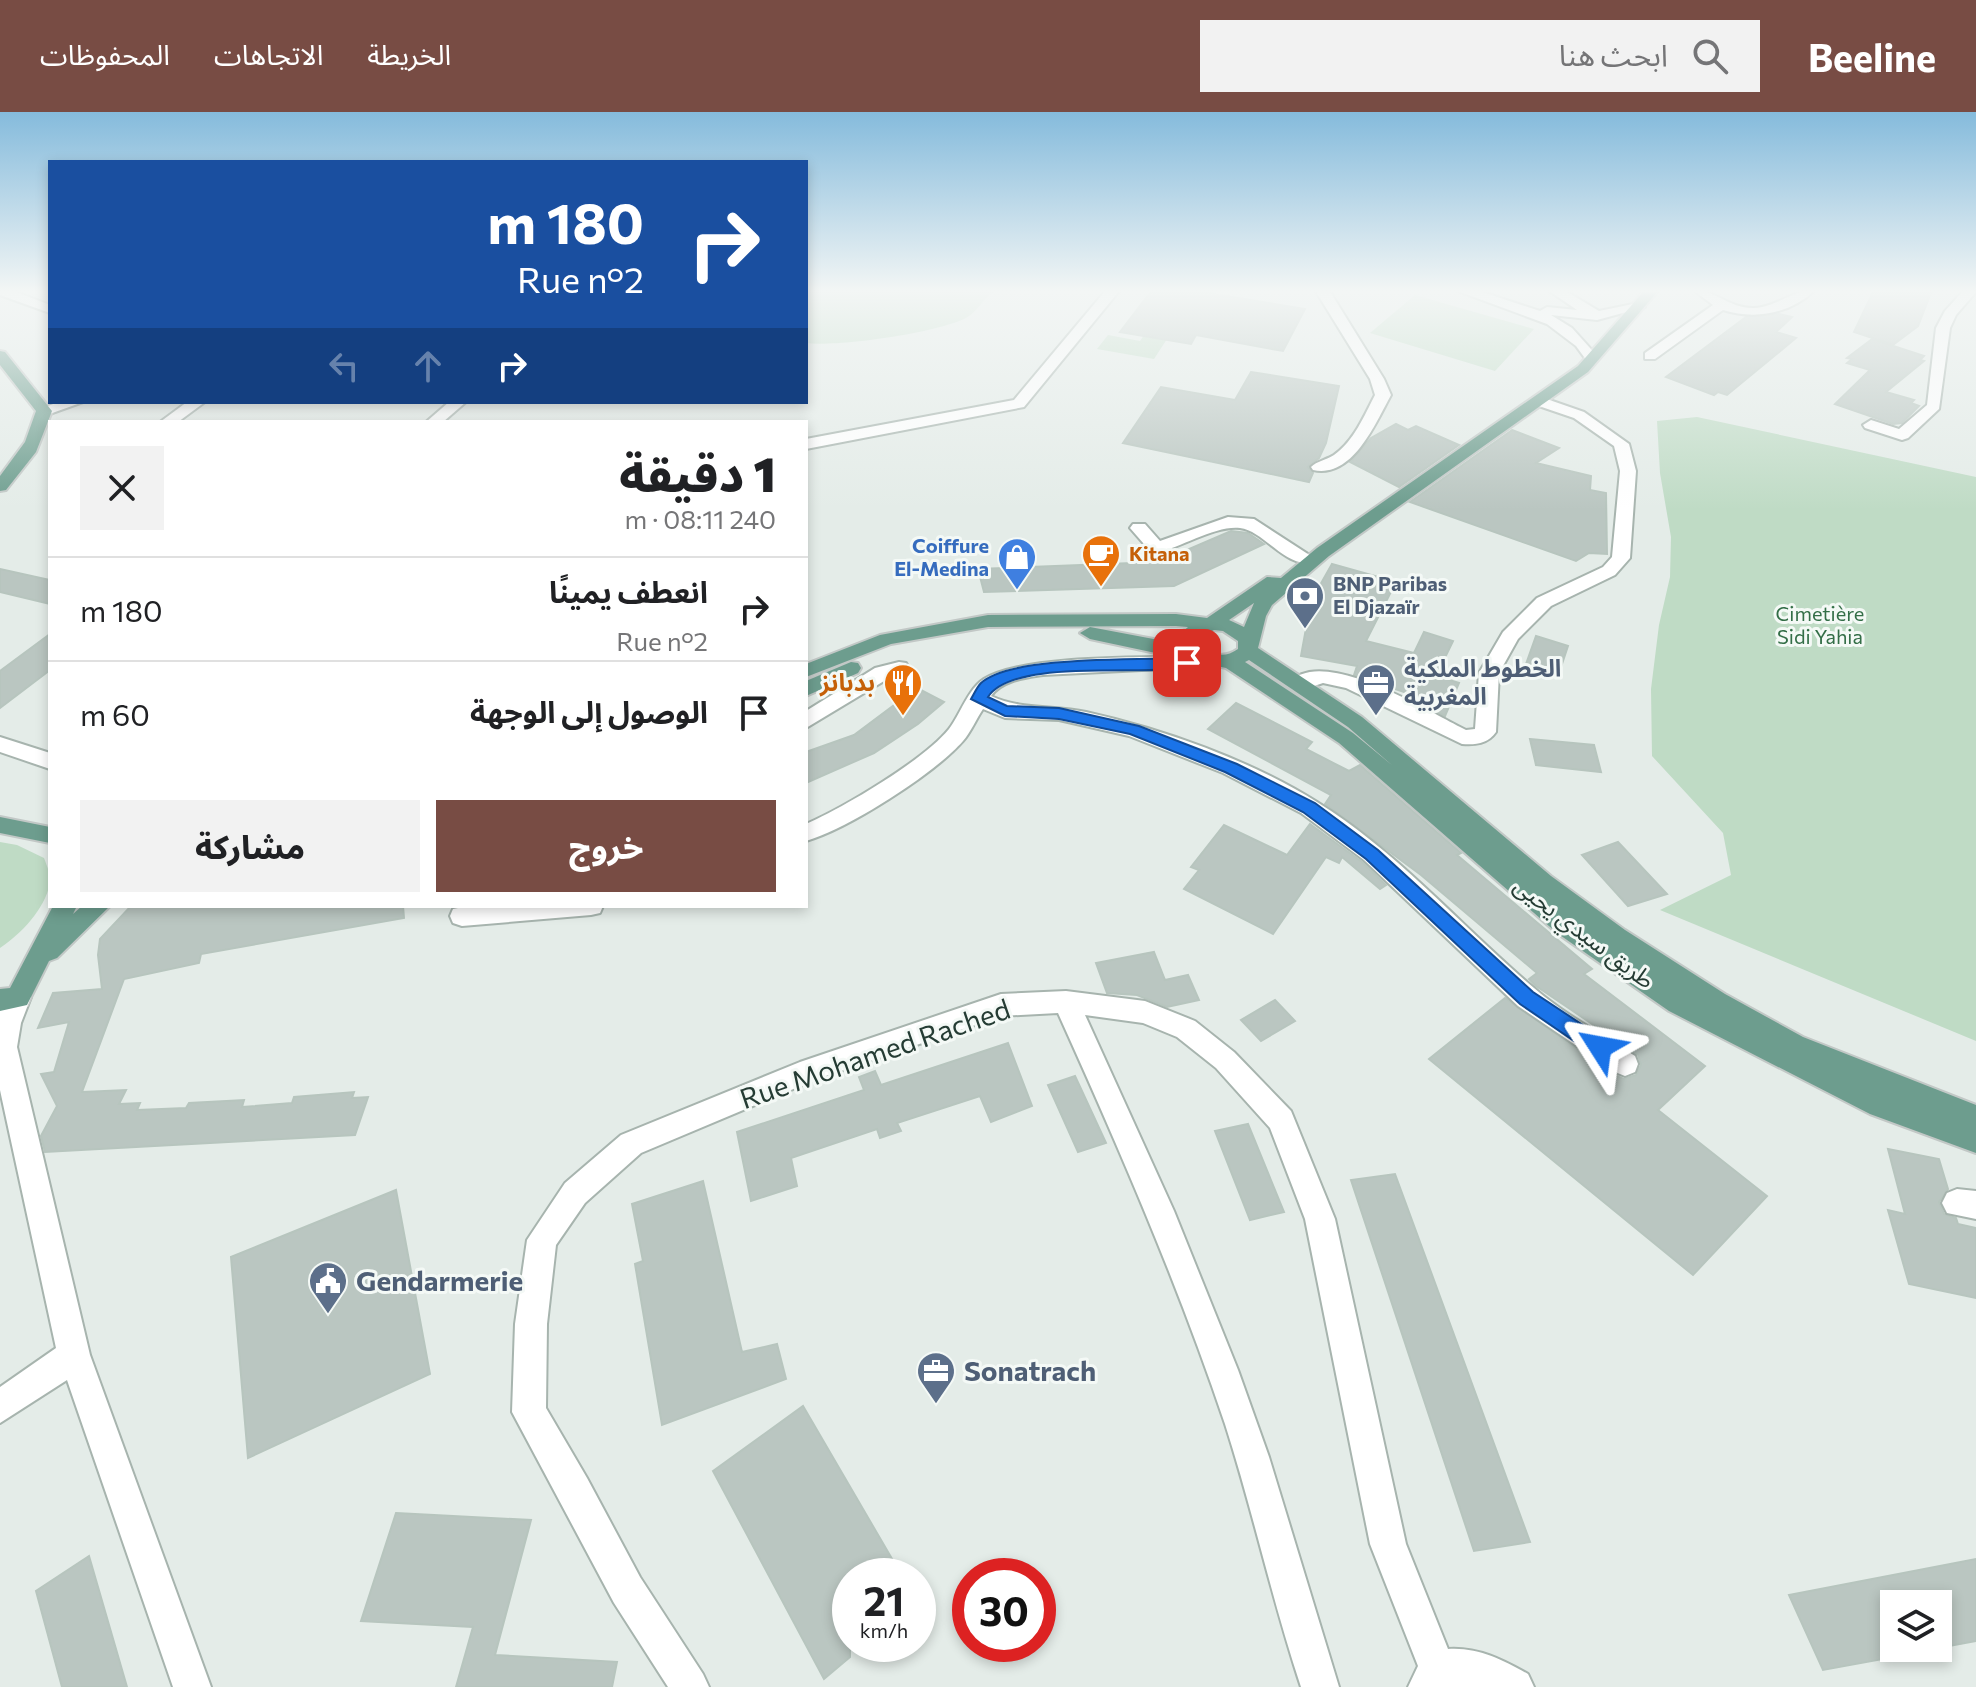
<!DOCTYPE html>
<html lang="ar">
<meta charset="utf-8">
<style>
:root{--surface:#fff;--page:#f2f2f2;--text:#202124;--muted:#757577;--line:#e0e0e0;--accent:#784c44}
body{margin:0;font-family:Commissioner,"Noto Sans Arabic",sans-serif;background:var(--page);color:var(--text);direction:rtl;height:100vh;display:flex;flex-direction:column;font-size:30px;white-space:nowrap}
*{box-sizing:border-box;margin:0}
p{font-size:26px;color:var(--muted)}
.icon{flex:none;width:44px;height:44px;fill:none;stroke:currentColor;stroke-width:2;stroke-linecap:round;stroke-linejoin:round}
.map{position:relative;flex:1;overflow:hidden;direction:ltr}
.details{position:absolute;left:48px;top:308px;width:760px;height:488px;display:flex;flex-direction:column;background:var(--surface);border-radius:0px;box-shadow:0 4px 12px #0003;direction:rtl}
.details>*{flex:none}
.banner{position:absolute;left:48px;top:48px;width:760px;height:244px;border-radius:0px;box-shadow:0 4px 12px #0003;direction:rtl;background:#1a4fa0;color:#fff;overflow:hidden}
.buttons{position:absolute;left:1880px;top:1478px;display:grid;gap:16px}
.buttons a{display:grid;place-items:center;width:72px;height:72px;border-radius:0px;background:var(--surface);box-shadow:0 4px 12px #0003;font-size:40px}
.speed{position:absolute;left:832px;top:1446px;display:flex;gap:16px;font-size:40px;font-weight:700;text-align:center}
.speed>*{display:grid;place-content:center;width:104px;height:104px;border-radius:50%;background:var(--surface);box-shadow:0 4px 12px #0003;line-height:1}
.speed small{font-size:20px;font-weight:400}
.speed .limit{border:12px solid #d22;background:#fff;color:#111}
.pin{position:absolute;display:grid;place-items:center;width:68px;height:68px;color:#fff;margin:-34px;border-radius:16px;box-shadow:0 4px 12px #0006}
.me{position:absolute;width:88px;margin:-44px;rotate:304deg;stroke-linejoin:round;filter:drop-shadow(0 0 6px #0008)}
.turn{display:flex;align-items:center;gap:28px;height:168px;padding:0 32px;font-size:36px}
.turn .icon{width:104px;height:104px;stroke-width:2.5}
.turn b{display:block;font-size:56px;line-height:68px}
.lanes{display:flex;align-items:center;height:76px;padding:0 32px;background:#0003;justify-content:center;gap:40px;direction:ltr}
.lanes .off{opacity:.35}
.round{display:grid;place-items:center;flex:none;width:84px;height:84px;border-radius:0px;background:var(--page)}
.summary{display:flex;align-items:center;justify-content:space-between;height:136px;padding:0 32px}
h1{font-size:48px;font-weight:800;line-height:60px}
.button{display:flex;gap:16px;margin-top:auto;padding:16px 32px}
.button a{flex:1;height:92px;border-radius:0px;background:var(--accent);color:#fff;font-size:32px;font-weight:800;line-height:92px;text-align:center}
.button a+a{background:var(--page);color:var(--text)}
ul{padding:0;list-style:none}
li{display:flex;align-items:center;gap:24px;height:104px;padding:0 32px;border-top:2px solid var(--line)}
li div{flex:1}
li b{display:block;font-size:30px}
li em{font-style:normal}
header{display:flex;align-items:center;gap:48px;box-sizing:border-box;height:112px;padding:0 40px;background:var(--accent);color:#fff}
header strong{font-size:38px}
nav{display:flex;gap:44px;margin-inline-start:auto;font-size:28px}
.search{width:560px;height:72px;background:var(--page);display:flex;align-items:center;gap:20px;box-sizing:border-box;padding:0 28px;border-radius:0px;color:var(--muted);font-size:30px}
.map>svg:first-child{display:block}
</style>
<header>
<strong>Beeline</strong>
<div class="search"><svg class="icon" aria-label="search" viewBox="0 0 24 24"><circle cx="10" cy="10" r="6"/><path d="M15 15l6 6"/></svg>ابحث هنا</div>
<nav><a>الخريطة</a><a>الاتجاهات</a><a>المحفوظات</a></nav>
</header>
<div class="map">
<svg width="1976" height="1575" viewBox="0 0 1976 1575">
<rect width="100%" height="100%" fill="#e4ece8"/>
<g fill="#bfdbc5">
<path d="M806,178H998C983,184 979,199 966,206C936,221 839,235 806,231Z"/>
<path d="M1415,183L1534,217L1495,259L1370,221Z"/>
<path d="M1156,206L1178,210L1154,247L1097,237L1108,223L1140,229Z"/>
<path d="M1697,305L1976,365V929L1660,798L1731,763L1723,721L1652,644L1651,577L1659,513L1670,465L1671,425L1660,361L1657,309Z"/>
<path d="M0,730L17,733L44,746C47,754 51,763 50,771C45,797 21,822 0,836Z"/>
</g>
<g fill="#bac6c1" stroke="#b7c5be" stroke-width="2">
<path d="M1152,178H1190L1305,197L1283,239L1196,223L1191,232L1120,220Z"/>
<path d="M1874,178H1932L1918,214L1893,233L1854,220Z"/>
<path d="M1779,202L1792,205L1776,220L1796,226L1727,283L1718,280L1714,283L1666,265L1746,205Z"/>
<path d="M1872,227L1924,244L1920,248L1924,249L1886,280L1914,288L1911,291L1919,294L1902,311L1893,312L1835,292L1870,258L1847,251L1852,247L1847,246Z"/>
<path d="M1251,260L1339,274L1326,331L1319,346L1308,355L1313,361L1309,370L1123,331L1161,275L1235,288Z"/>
<path d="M1396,312L1408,318L1416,314L1459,333L1399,375L1350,350L1371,326Z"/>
<path d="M1512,318L1559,336L1536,351L1591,364L1590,378L1606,381L1607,442L1589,441L1576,449L1410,390Z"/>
<path d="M1231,419L1248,421L1264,432L1174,474L984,480L978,457L1159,450Z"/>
<path d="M1332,452L1396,470L1366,529L1414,541L1424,520L1453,529L1436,564L1459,571L1445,604L1414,588L1416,584L1354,563L1357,554L1301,544L1311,489Z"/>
<path d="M0,457L50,468V492L0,480Z"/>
<path d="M50,522V558L0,596V559Z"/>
<path d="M1536,524L1568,534L1558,564L1525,555Z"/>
<path d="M917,576L944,590L918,612L874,641L806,671V640L854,623Z"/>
<path d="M1236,591L1312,630L1306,637L1349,659L1360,653L1461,741L1457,743L1592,857L1584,862L1705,954L1658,998L1767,1084L1693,1163L1429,947L1505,886L1614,963L1624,967L1636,963L1641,953L1638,943L1536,874L1529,867L1537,861L1421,763L1325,692L1331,683L1208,617Z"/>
<path d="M1530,627L1594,633L1601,660L1536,653Z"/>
<path d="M1310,712L1362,750L1386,773L1380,777L1342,745L1339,751L1326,745L1273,822L1184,777L1199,758L1191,755L1224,713L1287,743Z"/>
<path d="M1618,730L1667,782L1628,794L1582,743Z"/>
<path d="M131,794H403L404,806L201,842L199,851L124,867L82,980L126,978L119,992L140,991L137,998L186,996L189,991L244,988L242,995L292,991L294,985L354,980L352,986L368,985L355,1023L45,1040L41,1024L57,994L41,962L54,960L69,910L38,916L53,881L102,877L98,843L100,827Z"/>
<path d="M1154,840L1165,868L1188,863L1199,888L1167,895L1137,883L1107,881L1096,851Z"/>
<path d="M1275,888L1295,909L1261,929L1241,908Z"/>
<path d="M1008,931L1032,994L991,1010L980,984L897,1011L901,1019L880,1026L877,1017L791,1046L797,1074L751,1089L737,1020L864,978L859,965L875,959L881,973Z"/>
<path d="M1075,964L1106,1031L1078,1040L1048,973Z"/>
<path d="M1248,1012L1284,1100L1250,1108L1215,1019Z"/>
<path d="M1888,1037L1939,1047L1948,1077L1939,1090L1944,1102L1956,1106L1958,1112L1976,1116V1186L1909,1172L1888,1098L1905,1102Z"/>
<path d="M1395,1062L1530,1430L1474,1439L1351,1068Z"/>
<path d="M703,1069L742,1240L777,1232L786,1267L662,1313L635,1152L643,1149L632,1092Z"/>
<path d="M396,1078L430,1262L248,1346L231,1145Z"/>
<path d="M803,1294L902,1464H850V1545L824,1567L713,1359Z"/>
<path d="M396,1401L531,1408L495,1543L617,1550L612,1575H456L473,1515L361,1509Z"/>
<path d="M89,1444L127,1575H62L36,1479Z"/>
<path d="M1976,1447V1529L1938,1536V1492H1894V1545L1823,1558L1789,1483Z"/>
</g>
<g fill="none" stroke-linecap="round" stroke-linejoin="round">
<defs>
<g id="minor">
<path d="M0,178H11L50,193V201L0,183Z"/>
<path d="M1106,178H1120L1024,295L806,337V327L1014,288Z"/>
<path d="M1315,178H1329L1384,267L1391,283C1376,310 1353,367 1313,358L1311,355C1317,349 1326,348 1334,343C1354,329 1364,304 1375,283L1370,267Z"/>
<path d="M1455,178H1476L1540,199L1547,195L1577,198L1548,178H1564L1599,199L1638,191L1645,195L1597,208L1551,203L1572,216L1599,246L1592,250L1587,249L1576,234L1547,212Z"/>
<path d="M1693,178C1716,178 1730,197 1754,196C1777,195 1792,178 1815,178C1790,202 1755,208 1723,198L1655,247H1645V241L1713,193Z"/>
<path d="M1964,178L1976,180L1956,203L1950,216L1939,297L1908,326L1902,328L1865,316L1863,313L1871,308L1899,317L1927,293L1936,216L1945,199Z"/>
<path d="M1538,284L1584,300L1629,332L1636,359L1630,446L1615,463L1551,494L1518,527L1499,561L1496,620C1488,632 1475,633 1462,632L1346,576L1323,571L1299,579L1292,577L1289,572C1319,531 1431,601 1466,618L1475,617L1479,561L1503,520L1537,486L1603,455L1612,445L1620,359L1614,334L1574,306L1533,292V286Z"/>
<path d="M58,290H83L44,304L36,299Z"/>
<path d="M187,290H205L178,310H160Z"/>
<path d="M449,290H466L443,310H426Z"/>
<path d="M1228,405L1254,407L1314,446L1311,450C1286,456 1264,419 1240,416C1217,413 1181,435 1157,441L1151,440L1130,416L1133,412H1145L1160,429Z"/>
<path d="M1214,544L1224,550L1221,554L1043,563C1025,566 1002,568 991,584C1020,598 1054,593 1086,600C1163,617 1250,648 1317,690C1398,740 1462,815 1534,876C1564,902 1601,922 1635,944L1638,952L1635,960L1625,964L1615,960L1518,894L1364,748L1301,701L1223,661L1129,624L1059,608L1005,606L983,597C976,607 971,620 963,629C934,662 848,717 806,729V712C843,696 924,648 949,617C960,603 968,577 984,567C1027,541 1159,546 1214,544Z"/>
<path d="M899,550L906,551L909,556L906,561L889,566L806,616V599L875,556Z"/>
<path d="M0,625L50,641V657L0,640Z"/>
<path d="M468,794H603L600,801L591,803L462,814L453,811L450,804L453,797Z"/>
<path d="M18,874L27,877L31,885L21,911L17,935L90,1243L211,1575H173L67,1268L0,1311V1275L56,1236L0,978V898L9,877Z"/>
<path d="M1066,879L1145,889L1195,909L1234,940L1291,999L1335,1107L1406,1432L1448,1537C1478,1535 1503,1548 1528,1562L1534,1575H1408L1418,1554L1370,1432L1305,1107L1270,1016L1216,956L1177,925L1143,911L1085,903L1174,1099L1238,1258L1269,1345L1339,1575H1301C1272,1488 1253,1399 1225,1312C1178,1172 1119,1036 1058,901L1001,904L817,967L641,1041L585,1091L556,1133L547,1212L546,1296L587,1366L640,1465L703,1562L709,1575H668L614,1491L512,1300L515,1212L527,1128L565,1071L621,1023L800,950L1001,882Z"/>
<path d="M1957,1077L1976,1079V1107L1947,1101L1942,1091L1947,1081Z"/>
</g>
<g id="major">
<path d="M1645,178H1659L1588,260L1329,444L1272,493L1266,504L1258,536L1362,605L1551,764L1625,818L1725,882L1803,925L1976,993V1041L1870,1002L1669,899L1557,821L1339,631L1226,556L1090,527L1080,521L1090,515L1180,532V522L1188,515L1176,514L988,515L891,532L806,565V552L880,523L988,503L1176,502L1207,506L1267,465L1281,466L1317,436L1578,254ZM1254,491L1244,515L1229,508ZM1214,518L1223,519L1238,529V537C1224,547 1213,543 1200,533V525ZM1249,548L1348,615L1393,654L1353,621L1245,550Z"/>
<path d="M0,239L5,240L52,299L36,340L6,378L0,379V364L25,330L36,299L0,253Z"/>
<path d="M851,550L858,551L861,556L858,561L806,584V569Z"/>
<path d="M0,705L50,715V731L0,721Z"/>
<path d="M53,794H77L73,802L82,794H110L57,846L49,849L27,893L0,899V877L10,876Z"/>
</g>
</defs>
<use href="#minor" stroke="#a7b4ae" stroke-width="4"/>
<use href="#major" stroke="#c2c8c6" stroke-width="4"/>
<use href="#minor" fill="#fff" fill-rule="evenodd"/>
<use href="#major" fill="#6d9d8e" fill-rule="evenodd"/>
</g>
<linearGradient id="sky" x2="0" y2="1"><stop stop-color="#85bbdc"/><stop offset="0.45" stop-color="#f3f6f5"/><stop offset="1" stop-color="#f3f6f5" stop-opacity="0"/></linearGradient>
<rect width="1976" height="398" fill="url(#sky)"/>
<path fill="#1a73e8" stroke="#114b97" stroke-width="2" d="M1187,546L1193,548V555C1147,565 1014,545 988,585L1007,594L1059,596L1139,614L1237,652L1315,691L1378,738L1533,880L1607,929L1610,935L1607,942L1600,944L1593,942L1520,892L1366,747L1303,700L1225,660L1130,622L1059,607L1005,604L971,587C974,582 977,575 981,571C1011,543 1144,548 1187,546Z"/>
<defs>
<symbol id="cafe-pin" viewBox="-11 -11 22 30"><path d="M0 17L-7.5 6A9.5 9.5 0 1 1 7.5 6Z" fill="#e8710a" stroke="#f4f9f6"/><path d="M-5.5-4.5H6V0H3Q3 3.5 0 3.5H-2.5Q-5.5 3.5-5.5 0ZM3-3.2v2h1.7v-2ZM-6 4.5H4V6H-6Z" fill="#fff"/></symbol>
<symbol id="shop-pin" viewBox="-11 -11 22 30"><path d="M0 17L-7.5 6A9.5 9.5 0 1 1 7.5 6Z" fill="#3f7fe0" stroke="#f4f9f6"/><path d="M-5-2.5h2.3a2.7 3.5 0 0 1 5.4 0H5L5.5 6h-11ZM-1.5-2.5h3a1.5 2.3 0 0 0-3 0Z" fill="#fff"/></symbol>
<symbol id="bank-pin" viewBox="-11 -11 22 30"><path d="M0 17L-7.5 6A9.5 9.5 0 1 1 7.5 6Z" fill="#5c6f8a" stroke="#f4f9f6"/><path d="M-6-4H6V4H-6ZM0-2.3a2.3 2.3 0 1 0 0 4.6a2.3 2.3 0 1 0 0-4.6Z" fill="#fff"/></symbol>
<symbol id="restaurant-pin" viewBox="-11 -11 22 30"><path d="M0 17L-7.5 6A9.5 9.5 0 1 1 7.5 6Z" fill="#e8710a" stroke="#f4f9f6"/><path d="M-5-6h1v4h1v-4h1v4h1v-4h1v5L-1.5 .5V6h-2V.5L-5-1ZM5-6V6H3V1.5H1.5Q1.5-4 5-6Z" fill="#fff"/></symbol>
<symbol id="office-pin" viewBox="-11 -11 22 30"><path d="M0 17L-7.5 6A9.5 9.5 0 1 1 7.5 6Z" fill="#5c6f8a" stroke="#f4f9f6"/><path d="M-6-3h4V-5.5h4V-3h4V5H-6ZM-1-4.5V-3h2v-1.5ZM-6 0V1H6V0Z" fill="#fff"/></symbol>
<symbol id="civic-pin" viewBox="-11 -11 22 30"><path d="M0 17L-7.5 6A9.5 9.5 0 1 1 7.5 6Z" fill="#5c6f8a" stroke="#f4f9f6"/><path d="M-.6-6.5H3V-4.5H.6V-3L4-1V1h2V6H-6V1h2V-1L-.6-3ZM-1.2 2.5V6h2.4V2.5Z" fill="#fff"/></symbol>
</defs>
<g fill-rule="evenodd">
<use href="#cafe-pin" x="1079" y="420" width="44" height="60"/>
<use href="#shop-pin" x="995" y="423" width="44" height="60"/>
<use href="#bank-pin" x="1283" y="462" width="44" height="60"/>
<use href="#restaurant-pin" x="881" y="549" width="44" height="60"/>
<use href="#office-pin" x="1354" y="549" width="44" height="60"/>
<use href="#civic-pin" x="306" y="1147" width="44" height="60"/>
<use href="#office-pin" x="914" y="1237" width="44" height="60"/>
</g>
<g text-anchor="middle" stroke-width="6" stroke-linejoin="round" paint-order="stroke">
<g font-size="20" font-weight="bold" fill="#366cbe" stroke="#f4f9f6" text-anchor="end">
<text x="989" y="441">Coiffure<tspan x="989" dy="23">El-Medina</tspan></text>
</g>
<g font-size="20" font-weight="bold" fill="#c56008" stroke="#f4f9f6" text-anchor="start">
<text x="1129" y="449">Kitana</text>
</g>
<g font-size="20" font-weight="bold" fill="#4e5e75" stroke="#f4f9f6" text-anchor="start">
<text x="1333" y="479">BNP Paribas<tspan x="1333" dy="23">El Djazaïr</tspan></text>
</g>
<g font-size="20" fill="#336e47" stroke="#f4f9f6">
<text x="1820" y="509">Cimetière<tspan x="1820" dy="23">Sidi Yahia</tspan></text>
</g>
<g font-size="24" font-weight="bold" fill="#4e5e75" stroke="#f4f9f6" text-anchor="start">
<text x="1404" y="565">الخطوط الملكية<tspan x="1404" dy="28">المغربية</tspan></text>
</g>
<g font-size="24" font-weight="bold" fill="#c56008" stroke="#f4f9f6" text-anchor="end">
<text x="875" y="579">بدبانز</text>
</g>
<g font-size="24" fill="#253c34" stroke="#f4f9f6">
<text transform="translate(1584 821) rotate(37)" y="8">طريق سيدي يحيى</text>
</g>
<g font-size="28" fill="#253c34" stroke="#f4f9f6">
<text transform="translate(875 942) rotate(-19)" y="10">Rue Mohamed Rached</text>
</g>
<g font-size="28" font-weight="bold" fill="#4e5e75" stroke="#f4f9f6" text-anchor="start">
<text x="356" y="1179">Gendarmerie</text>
<text x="964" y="1269">Sonatrach</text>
</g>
</g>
</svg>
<div class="buttons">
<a><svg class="icon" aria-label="layers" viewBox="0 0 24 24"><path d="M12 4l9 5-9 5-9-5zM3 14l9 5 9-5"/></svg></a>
</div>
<div class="speed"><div>21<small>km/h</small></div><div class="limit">30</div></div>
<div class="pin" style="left:1187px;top:551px;background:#d93025"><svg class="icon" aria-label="arrive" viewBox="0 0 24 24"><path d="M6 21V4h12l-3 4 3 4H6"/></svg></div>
<svg class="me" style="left:1600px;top:935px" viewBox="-20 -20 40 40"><path d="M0-17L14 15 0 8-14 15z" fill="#1a73e8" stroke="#fff" stroke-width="4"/></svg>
<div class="banner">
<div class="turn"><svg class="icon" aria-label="right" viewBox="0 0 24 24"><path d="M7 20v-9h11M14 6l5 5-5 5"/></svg><div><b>180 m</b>Rue n°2</div></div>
<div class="lanes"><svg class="icon off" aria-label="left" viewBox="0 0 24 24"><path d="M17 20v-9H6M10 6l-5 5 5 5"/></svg><svg class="icon off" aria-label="ahead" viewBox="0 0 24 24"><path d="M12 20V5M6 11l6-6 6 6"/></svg><svg class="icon" aria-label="right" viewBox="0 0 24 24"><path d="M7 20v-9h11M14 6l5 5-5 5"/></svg></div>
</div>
<section class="details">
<div class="summary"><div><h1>1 دقيقة</h1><p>240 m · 08:11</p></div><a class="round"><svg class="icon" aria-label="close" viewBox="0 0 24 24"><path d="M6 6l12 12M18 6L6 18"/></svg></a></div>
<ul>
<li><svg class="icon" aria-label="right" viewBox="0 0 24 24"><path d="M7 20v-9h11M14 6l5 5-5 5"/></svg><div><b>انعطف يمينًا</b><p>Rue n°2</p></div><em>180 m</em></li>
<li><svg class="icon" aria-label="arrive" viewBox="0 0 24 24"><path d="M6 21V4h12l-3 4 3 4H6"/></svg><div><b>الوصول إلى الوجهة</b></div><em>60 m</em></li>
</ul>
<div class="button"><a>خروج</a><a>مشاركة</a></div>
</section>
</div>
